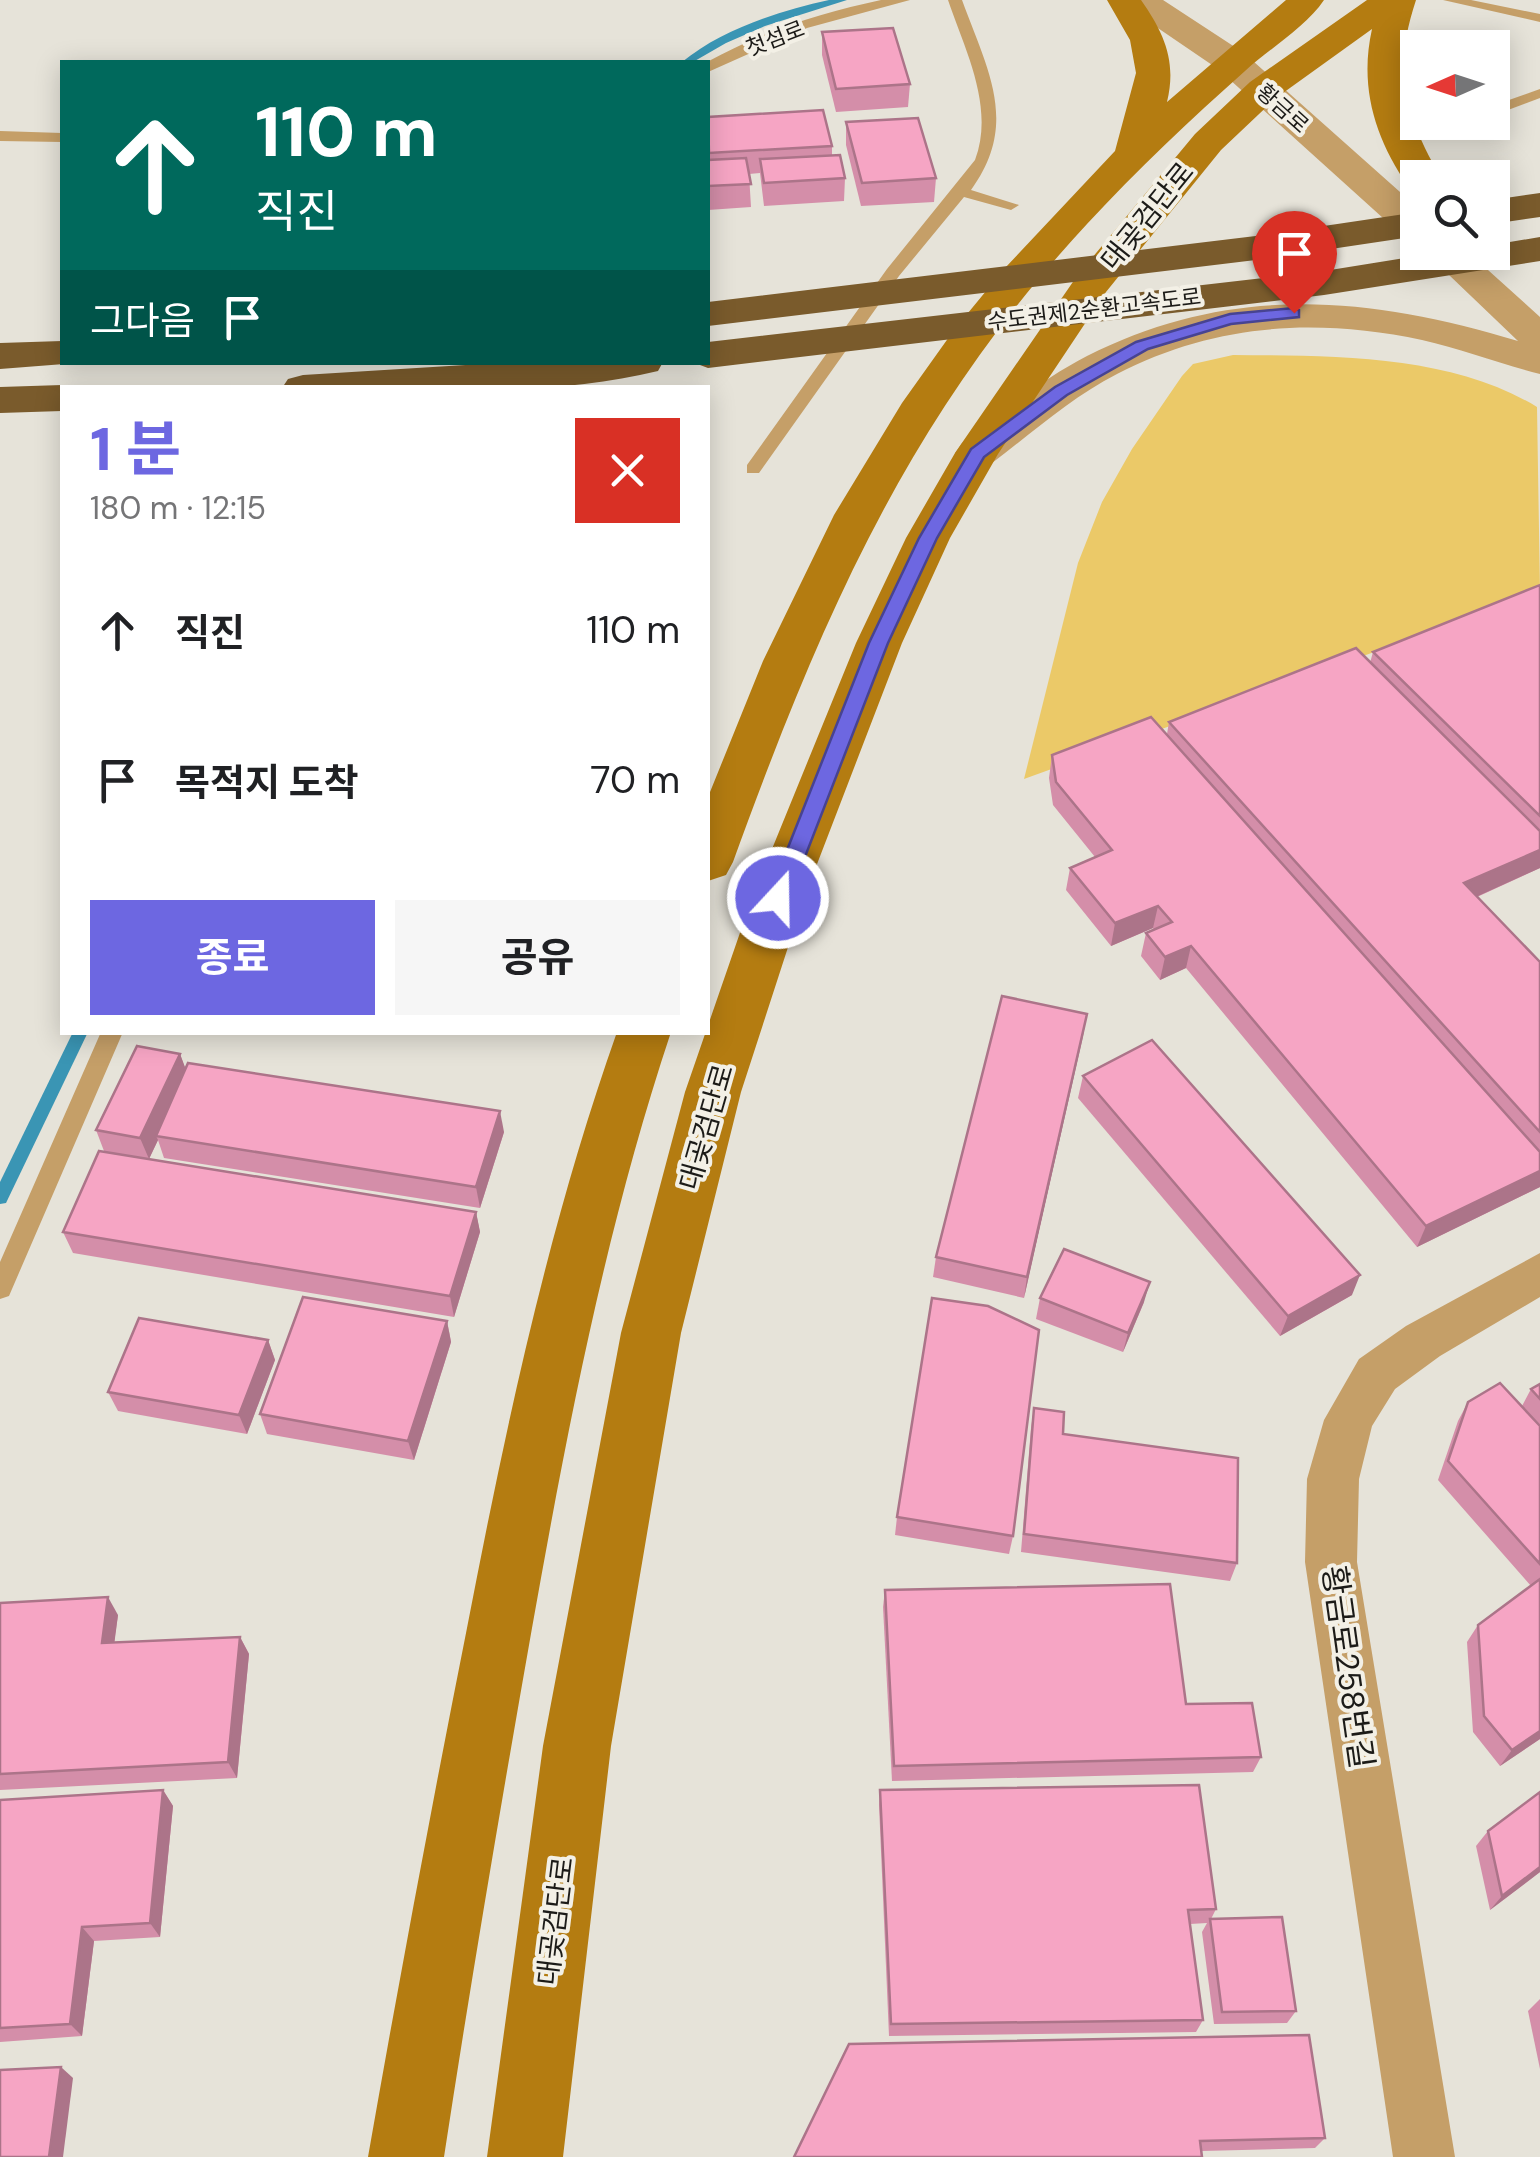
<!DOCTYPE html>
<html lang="ko">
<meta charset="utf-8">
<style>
:root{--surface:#fff;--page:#f6f6f6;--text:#202124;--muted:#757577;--accent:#6d67e1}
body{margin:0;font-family:"DM Sans","Noto Sans KR",sans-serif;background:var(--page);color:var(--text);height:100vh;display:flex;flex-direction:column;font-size:38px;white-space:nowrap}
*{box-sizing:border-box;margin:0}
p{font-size:32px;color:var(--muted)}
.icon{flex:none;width:55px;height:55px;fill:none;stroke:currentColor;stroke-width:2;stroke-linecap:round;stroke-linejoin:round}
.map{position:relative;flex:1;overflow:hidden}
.side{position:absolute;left:60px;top:385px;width:650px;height:650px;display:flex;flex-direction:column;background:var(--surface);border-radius:0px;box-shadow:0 5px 25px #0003}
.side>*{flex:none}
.guide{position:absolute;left:60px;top:60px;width:650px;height:305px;border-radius:0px;box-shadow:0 5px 25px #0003;background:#00695c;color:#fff;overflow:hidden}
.needle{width:65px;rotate:267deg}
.controls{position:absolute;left:1400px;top:30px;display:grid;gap:20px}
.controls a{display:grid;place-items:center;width:110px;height:110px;border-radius:0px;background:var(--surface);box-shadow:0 5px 25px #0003;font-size:50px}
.pin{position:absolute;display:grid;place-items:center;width:85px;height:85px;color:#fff;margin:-102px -42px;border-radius:50% 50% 50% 0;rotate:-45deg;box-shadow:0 0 10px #0007}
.pin .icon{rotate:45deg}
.me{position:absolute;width:110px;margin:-55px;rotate:21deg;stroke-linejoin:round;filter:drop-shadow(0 0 8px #0008)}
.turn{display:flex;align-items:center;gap:35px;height:210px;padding:0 30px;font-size:45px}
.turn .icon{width:130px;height:130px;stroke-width:2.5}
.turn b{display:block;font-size:70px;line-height:85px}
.then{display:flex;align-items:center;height:95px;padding:0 30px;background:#0003;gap:20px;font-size:38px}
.round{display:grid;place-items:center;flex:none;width:105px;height:105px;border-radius:0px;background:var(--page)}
.headline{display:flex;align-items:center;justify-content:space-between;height:170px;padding:0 30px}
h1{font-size:60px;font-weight:700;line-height:75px;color:var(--accent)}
.cta{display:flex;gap:20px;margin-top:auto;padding:20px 30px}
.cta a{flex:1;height:115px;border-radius:0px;background:var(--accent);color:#fff;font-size:40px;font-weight:700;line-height:115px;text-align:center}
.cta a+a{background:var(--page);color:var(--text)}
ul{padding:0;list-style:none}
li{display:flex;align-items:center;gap:30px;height:150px;padding:0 30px}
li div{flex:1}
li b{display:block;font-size:38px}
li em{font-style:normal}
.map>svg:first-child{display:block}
</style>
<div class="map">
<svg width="1540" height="2157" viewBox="0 0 1540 2157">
<rect width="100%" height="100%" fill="#e6e3d9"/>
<path fill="#ebc968" d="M1233,355C1332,356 1450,354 1537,407L1540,592L1024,779L1078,563L1102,502L1132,449L1182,376L1193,364Z"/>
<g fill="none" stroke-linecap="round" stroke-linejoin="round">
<g fill="#3a95b4" fill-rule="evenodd">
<path d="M829,0H847L765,26L726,43L693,62H682C722,29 779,11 829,0Z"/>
<path d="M73,1032H88L6,1203L0,1204V1182Z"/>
</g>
<g fill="#c59f68" fill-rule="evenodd">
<path d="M881,0H910L807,28L708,72L707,62C761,32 820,13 881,0Z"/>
<path d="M948,0H962C987,69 1020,123 971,190L1019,205L1011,210L964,197L899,276L759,473H747V465L887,269L975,160C995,107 965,50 948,0Z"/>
<path d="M1443,0H1471L1540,14V22Z"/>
<path d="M1540,89V98L1492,116V106Z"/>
<path d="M1462,122H1481L1465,133H1455V127Z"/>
<path d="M0,131L62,133V142L0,141Z"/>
<path d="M101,1032H123L12,1289L9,1296L0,1299V1262Z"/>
</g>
<path fill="#c59f68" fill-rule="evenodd" d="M1540,1253V1297L1440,1356L1395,1389L1372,1426L1359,1479L1357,1562L1455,2157H1393L1305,1562L1307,1479L1324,1420L1359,1359L1406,1326Z"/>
<g fill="#c59f68" fill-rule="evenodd">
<path d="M1122,0H1163L1244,53L1418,208V241L1404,237L1218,69L1127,7Z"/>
<path d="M1425,252H1468L1540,317V374C1500,364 1462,349 1422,340C1316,318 1215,323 1117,374C1072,397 1033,432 992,463L977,467L962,463L955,453L962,443C1002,413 1042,379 1087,356C1232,283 1368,296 1518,341Z"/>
</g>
<g fill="#b47c11" fill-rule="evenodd">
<path d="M1107,0H1141C1164,33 1177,61 1167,102L1286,0H1324C1306,27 1270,48 1245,71C1191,119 1137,170 1087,224C908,417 822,617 733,862L726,875L708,881V797L763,661L834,515L902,403L954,330L1005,268L1115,151L1136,73L1130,40Z"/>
<path d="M1367,0H1416C1392,73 1404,112 1441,178H1418V188L1408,186C1375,138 1359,87 1372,29L1276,98L1221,150L1106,292L998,454L950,538L902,643L804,898L741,1092L681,1333L611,1746L563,2157H487L543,1746L621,1333L685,1092L752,898L856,643L906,538L955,453L1077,276L1195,134L1250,82Z"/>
<path d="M617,1032H671C606,1227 568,1426 532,1628C501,1804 471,1980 444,2157H368C399,1980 432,1804 467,1628C506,1426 548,1227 617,1032Z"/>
</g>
<g fill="#7a5b2c" fill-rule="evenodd">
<path d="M1540,193V217L1492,224V200Z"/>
<path d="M1418,212V236L1264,259L708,326V302L1264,235Z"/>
<path d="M1540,237V261L1324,295L708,368L692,362H708V342L1324,271L1442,252H1492V245Z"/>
<path d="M62,341V362L77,363L0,369V343Z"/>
<path d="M516,362H663L658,371C540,400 403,388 282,388L288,379L303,375Z"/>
<path d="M62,385L72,388H62V411L0,413V387Z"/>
</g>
</g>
<g fill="#d48ea9">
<path d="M822,32L910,84L908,107L836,112L822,55Z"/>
<path d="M708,117L832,146V155L845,178L844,201L764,206L760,173L749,174L751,207L708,210Z"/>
<path d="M846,122L936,178L934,202L861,206L846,145Z"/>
<path d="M1540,585V868L1477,897L1540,962V1187L1417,1247L1186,968L1160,980L1141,956L1146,933L1154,930L1153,928L1111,946L1066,890L1070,868L1095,857L1053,805L1049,778L1052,755L1167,734L1169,722L1370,663L1373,652Z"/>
<path d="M1087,1014L1024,1298L933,1277L936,1257Z"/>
<path d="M180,1054L185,1068L504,1132L480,1208L164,1158L158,1140L149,1159L476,1212L480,1232L454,1317L73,1253L63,1232L104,1151L96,1130Z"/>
<path d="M1083,1076L1352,1295L1280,1336L1078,1098Z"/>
<path d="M1040,1298L1144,1302L1123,1352L1036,1319Z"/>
<path d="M447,1321L451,1342L414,1460L267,1434L260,1414Z"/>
<path d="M268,1340L275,1360L247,1434L118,1411L108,1392Z"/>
<path d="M1540,1384V1739L1500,1766L1473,1732L1467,1642L1478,1625L1531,1586L1438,1480L1458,1421L1468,1402L1522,1406L1531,1389Z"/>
<path d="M1034,1408L1063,1434L1237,1563L1230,1581L1021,1552L1031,1428Z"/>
<path d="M897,1517L1013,1536L1009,1554L895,1535Z"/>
<path d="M885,1590L1186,1704L1261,1757L1253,1772L892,1781L883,1607Z"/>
<path d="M0,1603L118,1615L114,1643L240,1637L249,1654L237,1778L0,1790Z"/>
<path d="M163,1790L173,1806L160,1937L94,1941L82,2036L0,2042V1800Z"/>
<path d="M880,1790L1216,1909L1211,1919L1296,2011L1287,2023L1214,2024L1202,1932L1207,1923L1190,1924L1203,2020L1196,2032L889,2036L879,1805Z"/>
<path d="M1488,1831L1540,1872L1490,1910L1476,1846Z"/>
<path d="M1540,1999V2069L1528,2011Z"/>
<path d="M849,2044L1325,2138L1315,2148L1202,2151Z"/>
</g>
<g fill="#ac7489">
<path d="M1540,850V868L1456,906L1464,883Z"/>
<path d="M1158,906L1153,928L1111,946L1115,923Z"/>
<path d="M1191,946L1186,968L1160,980L1165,957Z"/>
<path d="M1087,1014L1083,1036L1024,1298L1027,1277Z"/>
<path d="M180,1054L188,1075L156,1136L158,1140L149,1159L140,1138Z"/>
<path d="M500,1111L504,1132L480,1208L476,1187Z"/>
<path d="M1540,1171V1187L1417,1247L1426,1226Z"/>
<path d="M476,1212L480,1232L454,1317L450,1296Z"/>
<path d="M1360,1275L1352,1295L1280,1336L1288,1316Z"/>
<path d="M1150,1282L1144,1302L1123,1352L1128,1333Z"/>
<path d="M447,1321L451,1342L414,1460L408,1441Z"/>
<path d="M268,1340L275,1360L247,1434L239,1415Z"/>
<path d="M108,1597L118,1615L112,1661L102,1643Z"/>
<path d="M240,1637L249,1654L237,1778L228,1762Z"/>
<path d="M1540,1731V1739L1500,1766L1512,1750Z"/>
<path d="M163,1790L173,1806L160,1937L150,1923Z"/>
<path d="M1540,1867V1872L1490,1910L1502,1896Z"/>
<path d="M82,1927L94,1941L82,2036L70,2024Z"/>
<path d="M61,2067L73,2078L63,2157H49Z"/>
</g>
<g fill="#f6a5c4" stroke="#ac7489" stroke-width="2.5">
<path d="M893,28L910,84L836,89L822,32Z"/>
<path d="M823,110L832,146L709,153L708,117Z"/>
<path d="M918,118L936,178L862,183L846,122Z"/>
<path d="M840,155L845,178L764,183L760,159Z"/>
<path d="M746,158L751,184L708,186V160Z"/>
<path d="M1540,585V816L1373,652Z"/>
<path d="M1356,648L1540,831V850L1464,883L1540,962V1132L1169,722Z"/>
<path d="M1151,717L1540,1152V1171L1426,1226L1191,946L1165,957L1146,933L1172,922L1158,906L1115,923L1070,868L1112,850L1056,782L1052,755Z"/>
<path d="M1002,996L1087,1014L1027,1277L936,1257Z"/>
<path d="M1152,1040L1360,1275L1288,1316L1083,1076Z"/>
<path d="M137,1046L180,1054L140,1138L96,1130Z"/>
<path d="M188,1063L500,1111L476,1187L156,1136Z"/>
<path d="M99,1151L476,1212L450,1296L63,1232Z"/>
<path d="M1064,1249L1150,1282L1128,1333L1040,1298Z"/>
<path d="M303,1297L447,1321L408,1441L260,1414Z"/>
<path d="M932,1298L988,1306L1039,1330L1013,1536L897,1517Z"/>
<path d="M139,1318L268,1340L239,1415L108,1392Z"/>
<path d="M1500,1383L1540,1426V1564L1448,1461L1468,1402Z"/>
<path d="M1540,1384V1399L1531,1389Z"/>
<path d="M1034,1408L1064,1412L1063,1434L1238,1458L1237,1563L1024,1534Z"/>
<path d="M1540,1579V1731L1512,1750L1484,1716L1478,1625Z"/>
<path d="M1170,1584L1186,1704L1252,1703L1261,1757L894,1766L885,1590Z"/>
<path d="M108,1597L102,1643L240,1637L228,1762L0,1774V1603Z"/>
<path d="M1199,1785L1216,1909L1188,1910L1203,2020L891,2024L880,1790Z"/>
<path d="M163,1790L150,1923L82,1927L70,2024L0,2028V1800Z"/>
<path d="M1540,1792V1867L1502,1896L1488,1831Z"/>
<path d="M1282,1917L1296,2011L1222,2012L1210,1919Z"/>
<path d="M1309,2035L1325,2138L1200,2141L1202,2157H794L849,2044Z"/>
<path d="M61,2067L49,2157H0V2070Z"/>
</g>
<path fill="#6d67e1" stroke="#474392" stroke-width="2.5" d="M1294,308L1299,310V317L1231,324L1148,349L1067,395L984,457L937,538L888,643L789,898L786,904H771L768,898L869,643L919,538L971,449L1055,387L1136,342L1230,314Z"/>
<g text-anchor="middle" stroke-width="8" stroke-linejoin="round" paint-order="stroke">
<g font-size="22" fill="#1c1b18" stroke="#f3f0e6">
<text transform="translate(775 38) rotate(-21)" y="8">첫섬로</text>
<text transform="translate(1283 108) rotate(42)" y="8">황금로</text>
<text transform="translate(1094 309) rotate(-7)" y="8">수도권제2순환고속도로</text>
</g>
<g font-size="28" fill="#1c1b18" stroke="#f3f0e6">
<text transform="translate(1147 216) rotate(-51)" y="10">대곶검단로</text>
<text transform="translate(706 1127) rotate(-74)" y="10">대곶검단로</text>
<text transform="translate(555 1921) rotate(-83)" y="10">대곶검단로</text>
</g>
<g font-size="32" fill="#1c1b18" stroke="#f3f0e6">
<text transform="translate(1348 1667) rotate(82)" y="11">황금로258번길</text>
</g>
</g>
</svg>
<div class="controls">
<a><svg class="needle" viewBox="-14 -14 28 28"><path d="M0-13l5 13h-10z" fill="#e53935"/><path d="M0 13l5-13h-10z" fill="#757577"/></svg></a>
<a><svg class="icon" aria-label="search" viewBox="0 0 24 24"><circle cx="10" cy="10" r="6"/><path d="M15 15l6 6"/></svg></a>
</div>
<div class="pin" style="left:1294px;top:313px;background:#d93025"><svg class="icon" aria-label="arrive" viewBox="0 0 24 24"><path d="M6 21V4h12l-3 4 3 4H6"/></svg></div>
<svg class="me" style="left:778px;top:898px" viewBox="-20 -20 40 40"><circle r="17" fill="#6d67e1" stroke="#fff" stroke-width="3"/><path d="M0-11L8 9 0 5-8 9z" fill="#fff"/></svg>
<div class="guide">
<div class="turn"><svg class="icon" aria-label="ahead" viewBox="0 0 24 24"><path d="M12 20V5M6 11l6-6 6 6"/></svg><div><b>110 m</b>직진</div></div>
<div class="then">그다음<svg class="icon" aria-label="arrive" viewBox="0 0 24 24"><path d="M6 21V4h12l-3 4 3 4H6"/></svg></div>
</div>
<section class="side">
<div class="headline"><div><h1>1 분</h1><p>180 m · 12:15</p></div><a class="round" style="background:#d93025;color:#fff"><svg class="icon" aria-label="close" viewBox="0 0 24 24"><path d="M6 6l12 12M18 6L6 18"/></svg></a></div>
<ul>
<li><svg class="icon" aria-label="ahead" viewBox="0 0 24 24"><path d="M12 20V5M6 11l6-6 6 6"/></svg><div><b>직진</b></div><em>110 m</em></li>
<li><svg class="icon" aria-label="arrive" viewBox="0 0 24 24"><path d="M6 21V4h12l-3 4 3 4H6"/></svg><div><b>목적지 도착</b></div><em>70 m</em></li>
</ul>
<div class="cta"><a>종료</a><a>공유</a></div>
</section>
</div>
